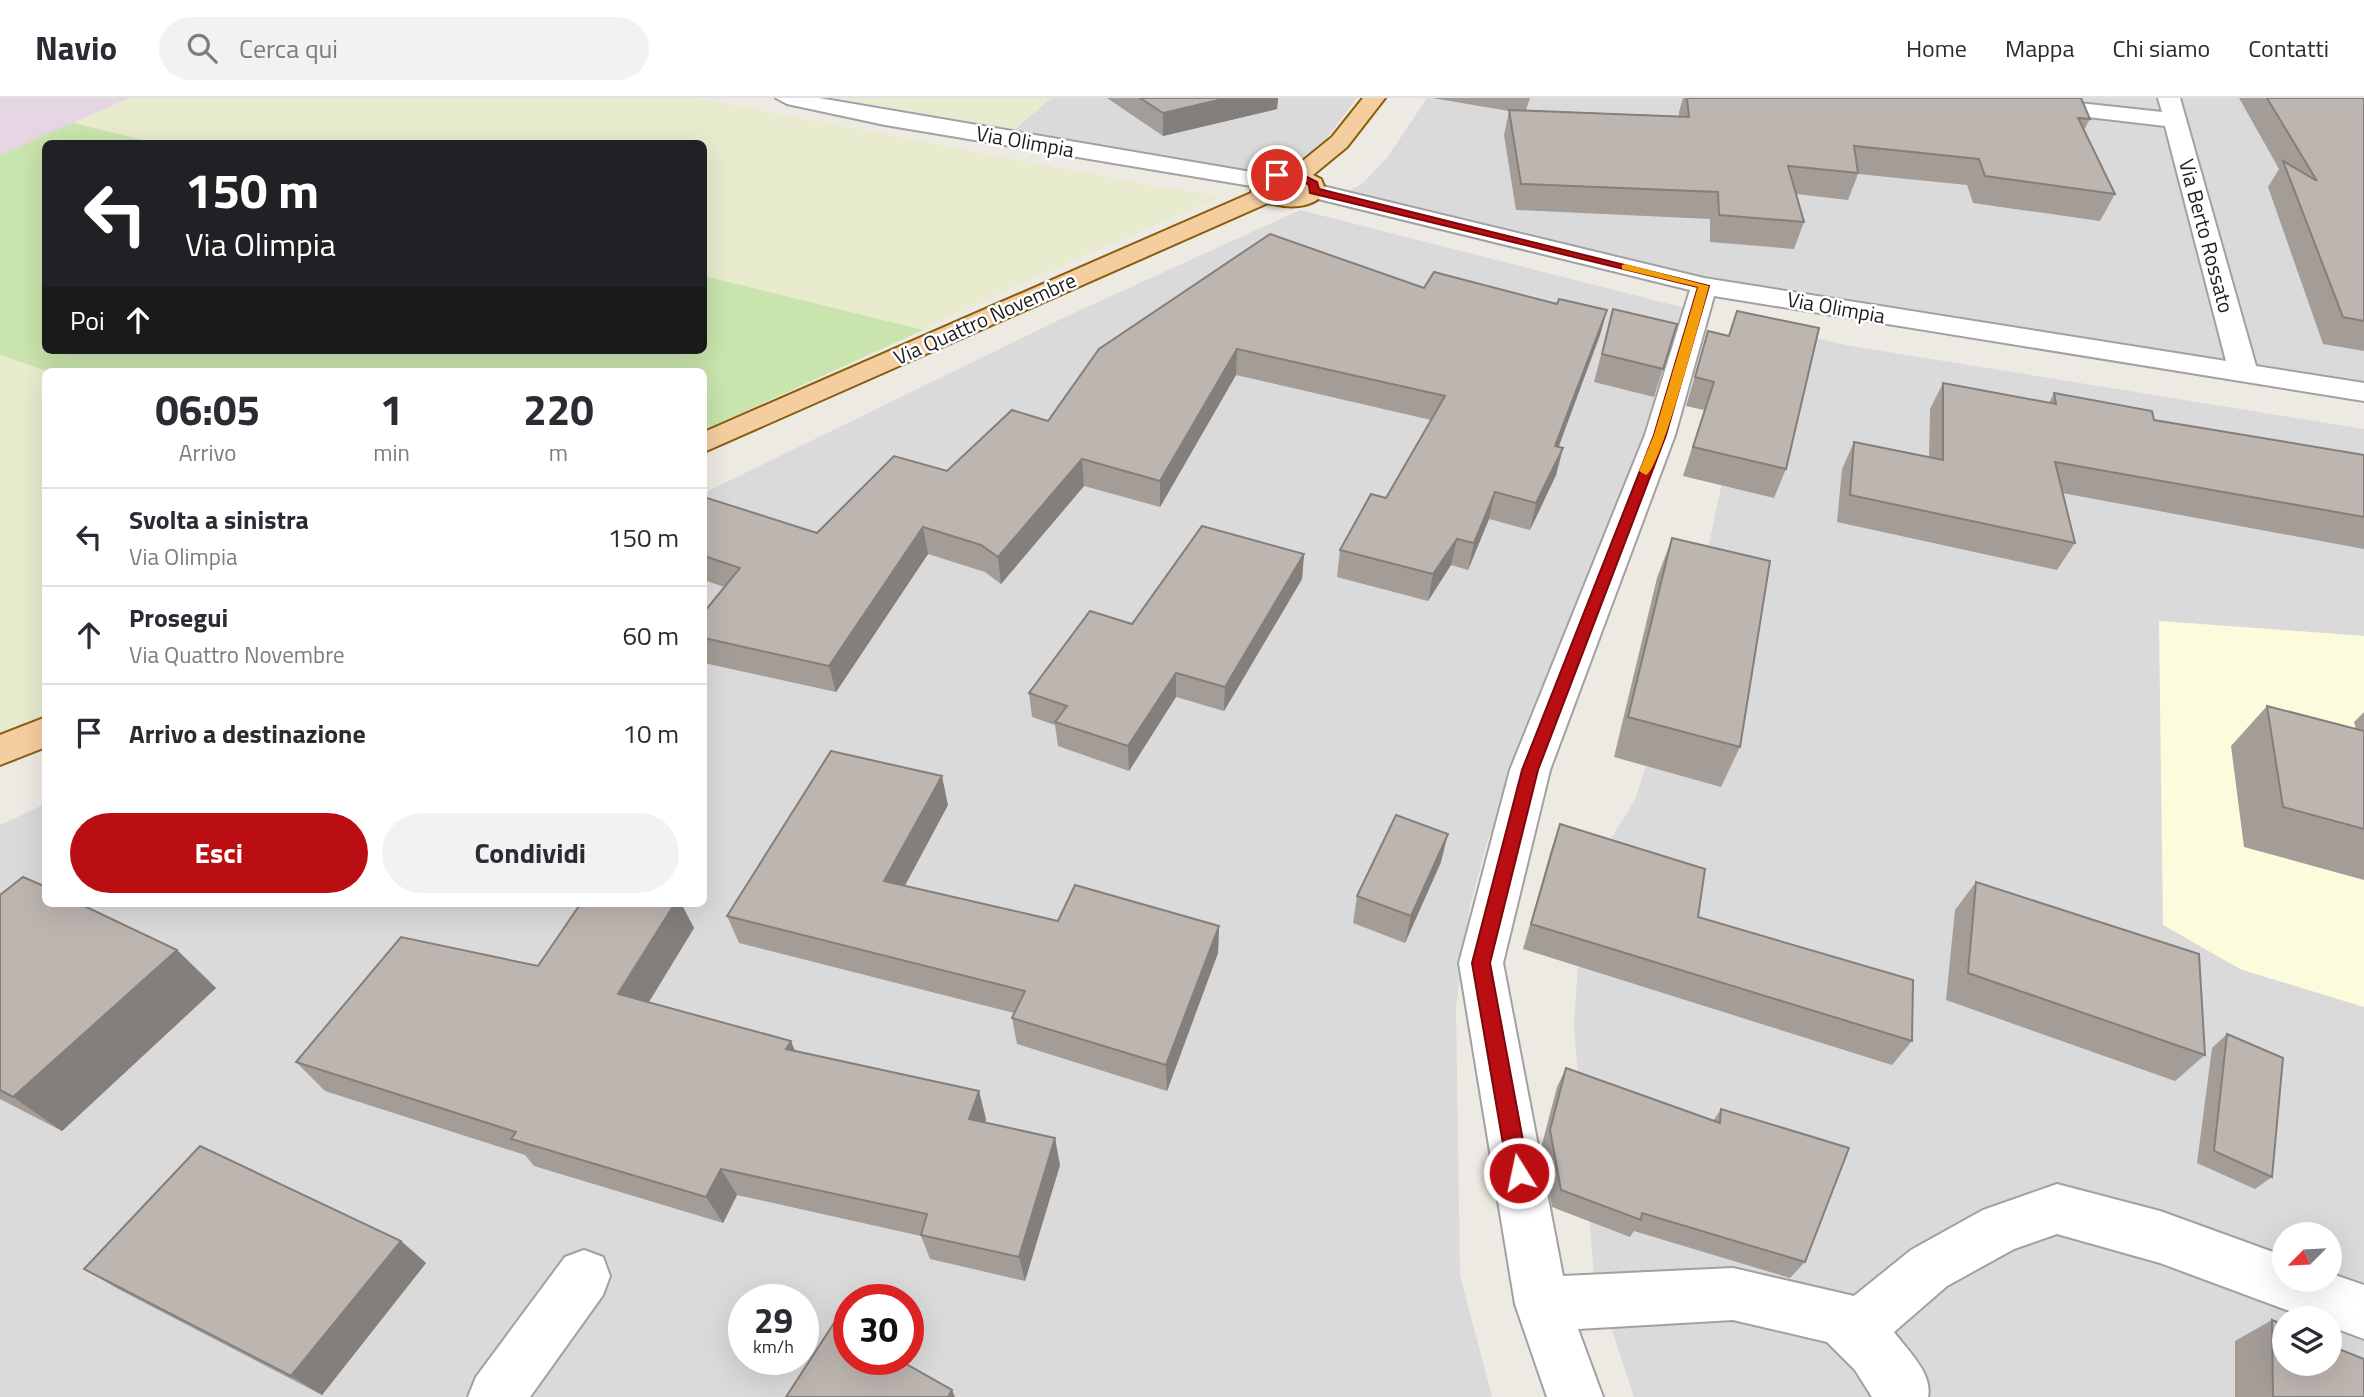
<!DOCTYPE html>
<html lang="it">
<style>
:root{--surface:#fff;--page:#f2f2f3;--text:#2b2b33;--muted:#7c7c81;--line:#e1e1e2;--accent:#bb0e12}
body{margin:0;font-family:"Titillium Web",sans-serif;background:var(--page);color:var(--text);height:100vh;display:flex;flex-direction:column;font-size:26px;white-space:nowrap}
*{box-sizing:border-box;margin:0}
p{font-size:23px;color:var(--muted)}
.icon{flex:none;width:38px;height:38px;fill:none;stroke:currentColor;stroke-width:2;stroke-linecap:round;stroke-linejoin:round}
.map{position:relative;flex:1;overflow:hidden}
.side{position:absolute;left:42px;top:270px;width:665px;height:539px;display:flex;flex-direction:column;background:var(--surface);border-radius:10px;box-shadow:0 7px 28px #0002}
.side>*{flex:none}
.banner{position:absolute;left:42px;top:42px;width:665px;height:214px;border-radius:10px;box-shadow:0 7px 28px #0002;background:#202124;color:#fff;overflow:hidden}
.needle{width:46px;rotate:246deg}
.buttons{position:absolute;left:2272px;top:1124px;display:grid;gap:14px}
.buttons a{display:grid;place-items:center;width:70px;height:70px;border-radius:50%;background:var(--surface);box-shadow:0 7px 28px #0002;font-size:35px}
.speed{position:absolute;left:728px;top:1186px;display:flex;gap:14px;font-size:35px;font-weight:700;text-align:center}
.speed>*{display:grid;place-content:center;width:91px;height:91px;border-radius:50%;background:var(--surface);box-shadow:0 7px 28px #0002;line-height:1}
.speed small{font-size:18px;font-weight:400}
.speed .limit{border:10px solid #d22;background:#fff;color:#111}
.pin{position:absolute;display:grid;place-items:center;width:60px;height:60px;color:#fff;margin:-30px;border:4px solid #fff;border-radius:50%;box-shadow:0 2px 7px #0007}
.me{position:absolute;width:77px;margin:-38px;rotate:350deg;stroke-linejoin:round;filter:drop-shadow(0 0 5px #0008)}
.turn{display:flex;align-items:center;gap:24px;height:147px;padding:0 28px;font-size:32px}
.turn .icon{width:91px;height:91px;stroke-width:2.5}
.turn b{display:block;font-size:49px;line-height:60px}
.then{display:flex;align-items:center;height:66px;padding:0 28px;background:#0003;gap:14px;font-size:26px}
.eta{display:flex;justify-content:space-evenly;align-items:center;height:119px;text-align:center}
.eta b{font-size:42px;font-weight:700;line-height:49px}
.cta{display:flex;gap:14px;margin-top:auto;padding:14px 28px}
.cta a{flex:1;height:80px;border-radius:42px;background:var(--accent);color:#fff;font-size:28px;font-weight:700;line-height:80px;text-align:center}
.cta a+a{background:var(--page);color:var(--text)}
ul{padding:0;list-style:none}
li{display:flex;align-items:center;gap:21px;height:98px;padding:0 28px;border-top:2px solid var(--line)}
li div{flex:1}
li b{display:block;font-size:26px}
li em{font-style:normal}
header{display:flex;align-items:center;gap:42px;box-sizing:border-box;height:98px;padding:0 35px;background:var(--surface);border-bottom:2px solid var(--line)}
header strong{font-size:33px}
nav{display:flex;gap:38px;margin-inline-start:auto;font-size:24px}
.search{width:490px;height:63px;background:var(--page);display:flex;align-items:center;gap:18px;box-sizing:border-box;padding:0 24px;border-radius:38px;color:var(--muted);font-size:26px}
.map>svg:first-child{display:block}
</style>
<header>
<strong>Navio</strong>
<div class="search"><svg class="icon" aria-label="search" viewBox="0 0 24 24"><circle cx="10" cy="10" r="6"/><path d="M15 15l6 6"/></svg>Cerca qui</div>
<nav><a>Home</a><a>Mappa</a><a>Chi siamo</a><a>Contatti</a></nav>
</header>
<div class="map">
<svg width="2364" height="1299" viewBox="0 0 2364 1299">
<rect width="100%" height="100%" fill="#edeae3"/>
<g fill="#dbdada" fill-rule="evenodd">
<path d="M1051,0H1357L1321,48L1301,67L1273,77L1175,63L1014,32Z"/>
<path d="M1427,0H2364V294L1731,187L1349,93L1363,85L1387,60Z"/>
<path d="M1300,112L1685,210L1672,267L1539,663L1488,741L1470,808L1456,908L1460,1177L1492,1299H0V727L45,706L46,805H704V395L1061,221ZM744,1202H803V1262H744ZM849,1202H908V1262H849Z"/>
<path d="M1756,227L1851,248L2364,331V538L2159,523L2240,871L2364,909V1299H1634L1594,1178L1574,929L1580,834L1608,745L1635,702L1693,520ZM2284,1136H2329V1181H2284ZM2284,1220H2329V1265H2284Z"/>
</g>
<path fill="#e6d5e3" d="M0,0H130L0,57Z"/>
<path fill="#fcfcdd" d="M2159,523L2364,538V909L2240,871L2163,827Z"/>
<g fill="#e9ebcf">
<path d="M130,0H696L1154,88L1222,98L1009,191L923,232L704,178V46H156L73,25Z"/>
<path d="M837,0H1051L1014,32Z"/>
<path d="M0,257L47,273L45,626L0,647Z"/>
</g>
<path fill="#c9e4ac" d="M73,25L156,45L46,46V252H704V178L923,232L704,332V273H47L0,257V57Z"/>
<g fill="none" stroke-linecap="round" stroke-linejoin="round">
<defs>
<g id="minor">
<path d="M776,0H819L1263,76L1271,78L1275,83L1271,88L1263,90L885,27L787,6Z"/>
<path d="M1964,0H2033L2162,14L2158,0H2180L2256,268L2364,285V303L1714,198L1675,337L1550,672L1503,865L1563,1178L1733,1170L1854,1198L1911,1152L1983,1112L2057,1086L2160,1113L2284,1158V1181H2329V1175L2364,1187V1241L2329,1228V1220H2308L2160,1165L2057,1136L2014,1151L1947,1188L1894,1234C1907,1252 1933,1275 1928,1299H1872L1855,1272L1827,1244L1733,1222L1578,1231L1603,1299H1547L1515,1206L1459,865L1510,672L1645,337L1690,192L1306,98L1302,93L1306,88L1314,86L1704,180L2226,263L2165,28L1975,6Z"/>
<path d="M584,1152L603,1159L610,1178L603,1197L530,1299H468L476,1279L565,1159Z"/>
</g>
<g id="major">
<path d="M1363,0H1385L1347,49L1313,77L1321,81L1326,93C1313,112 1287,110 1268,105L704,354V334L1251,95L1255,78L1277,70L1291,71L1300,65L1332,39ZM1280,84L1292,85L1302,91C1293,96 1284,96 1274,91V87Z"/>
<path d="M46,619V649L0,667V637Z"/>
</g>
</defs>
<use href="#minor" stroke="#a1a1a1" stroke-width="4"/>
<use href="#major" stroke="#8a5d0b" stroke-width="4"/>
<use href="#minor" fill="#fff" fill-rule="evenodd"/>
<use href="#major" fill="#f5cea0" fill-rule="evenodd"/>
</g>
<g fill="#a39c97">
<path d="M1107,0H1278L1277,11L1163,38Z"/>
<path d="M1432,0H1530L1526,12L1679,18V14L1683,0H2081L2090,21L2084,32L2115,96L2100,123L1973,105L1967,87L1858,76L1848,102L1796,96L1804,124L1794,151L1710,144V121L1516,112L1504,37L1509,13Z"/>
<path d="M2239,0H2364V253L2323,246L2268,89L2279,71Z"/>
<path d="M1424,190L1607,212L1600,237L1558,349L1563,350L1556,377L1530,432L1489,421L1468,472L1451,467L1428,503L1337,479L1340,452L1386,400L1431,322L1236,277L1160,409L1084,388L1001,486L985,474L928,456L836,594L704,565V514L724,489L704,482V399L817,435L1048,323L1099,251Z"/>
<path d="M1613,211L1677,226L1654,299L1594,284Z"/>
<path d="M1708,233L1786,371L1774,400L1683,378L1704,312L1686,308Z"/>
<path d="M1943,285L2049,305L2054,295L2154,322L2364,357V451L2062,395L2075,445L2057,472L1837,424L1842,371L1854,344L1929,360L1930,311Z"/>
<path d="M1672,440L1740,649L1721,689L1614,659L1657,480Z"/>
<path d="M1304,456L1302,481L1224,613L1176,599L1129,673L1058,648L1055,627L1032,619L1029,595L1132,526Z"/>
<path d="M2267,608L2356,631L2354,624L2364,614V782L2244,749L2231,648Z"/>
<path d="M948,707L905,788L1058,823L1219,828L1218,855L1167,993L1017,946L1012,920L1014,915L739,845L727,818Z"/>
<path d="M1560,726L1698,819L1912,943L1892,967L1523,851L1551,752Z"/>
<path d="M1441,764L1405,845L1353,825L1357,798Z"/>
<path d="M1976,784L2205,957L2175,983L1946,902L1955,812Z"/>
<path d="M0,797L177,852L216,890L62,1033L0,1001Z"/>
<path d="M694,830L649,904L795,953L986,1021L985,1025L1060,1067L1025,1183L930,1161L921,1138L737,1097L723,1125L534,1068L525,1057L325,993L296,964L538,868Z"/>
<path d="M2227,936L2272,1079L2255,1091L2197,1065L2212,950Z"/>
<path d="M1566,970L1713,1023L1721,1011L1805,1164L1790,1180L1634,1133L1630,1139L1552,1109L1541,1050L1557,989Z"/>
<path d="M401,1143L426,1165L322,1297L120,1192L84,1171Z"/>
<path d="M2272,1222L2364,1299H2235V1243Z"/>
</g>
<g fill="#847f7b">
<path d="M1227,0H1278L1277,11L1163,38V15Z"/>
<path d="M1607,212L1600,237L1549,375L1555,348Z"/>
<path d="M1237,251L1236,277L1160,409V383Z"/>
<path d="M1563,350L1556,377L1530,432L1536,405Z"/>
<path d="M1082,361L1084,388L1001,486L998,459Z"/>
<path d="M1495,394L1489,421L1468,472L1474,445Z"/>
<path d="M923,429L928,456L836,594L829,568Z"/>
<path d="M1457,441L1451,467L1428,503L1433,476Z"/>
<path d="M1304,456L1302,481L1224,613L1225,589Z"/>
<path d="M1176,575V599L1129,673L1128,648Z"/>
<path d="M942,678L948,707L892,811L884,783Z"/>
<path d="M1448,736L1441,764L1405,845L1411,818Z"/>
<path d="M675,805H681L694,830L636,925L618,896Z"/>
<path d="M1219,828L1218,855L1167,993L1166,967Z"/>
<path d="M177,852L216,890L62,1033L13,999Z"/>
<path d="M791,943L803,972L786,951Z"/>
<path d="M979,993L986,1021L977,1049L969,1021Z"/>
<path d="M1055,1040L1060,1067L1025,1183L1019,1159Z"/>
<path d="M721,1071L737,1097L723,1125L706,1099Z"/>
<path d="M401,1143L426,1165L322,1297L291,1278Z"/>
<path d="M952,1292L955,1299H948Z"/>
</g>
<g fill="#bdb5b0" stroke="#847f7b" stroke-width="2">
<path d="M1140,0H1227L1163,15Z"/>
<path d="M1687,0H2081L2090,21L2078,20L2115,96L1985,78L1979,61L1854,48L1858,75L1788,68L1804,124L1719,117L1718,94L1521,86L1509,12L1689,19Z"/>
<path d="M2267,0H2364V223L2343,219L2283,63L2317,83Z"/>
<path d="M1270,136L1424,190L1434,174L1557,206L1559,201L1607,212L1555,348L1563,350L1536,405L1495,394L1474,445L1457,441L1433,476L1340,452L1371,396L1386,400L1445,298L1237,251L1160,383L1082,361L998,459L981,447L923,429L829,568L704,540V514L740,470L704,458V399L817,435L894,358L947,373L1012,312L1048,323L1099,251Z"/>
<path d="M1613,211L1677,226L1663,271L1602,256Z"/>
<path d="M1737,213L1819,230L1786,371L1693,349L1714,284L1695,279L1708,233L1729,238Z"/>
<path d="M1943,285L2056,306L2054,295L2152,313L2154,322L2364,357V419L2055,364L2075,445L1850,397L1854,344L1943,362Z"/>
<path d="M1202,428L1304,456L1225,589L1176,575L1128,648L1055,624L1067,608L1029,595L1090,513L1132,526Z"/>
<path d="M1672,440L1770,463L1740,649L1628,619Z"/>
<path d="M2267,608L2364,633V731L2283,709Z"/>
<path d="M831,653L942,678L884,783L1058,823L1075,787L1219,828L1166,967L1012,920L1025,893L727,818Z"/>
<path d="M1396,717L1448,736L1411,818L1357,798Z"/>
<path d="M1560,726L1705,771L1698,819L1913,882L1912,943L1531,826Z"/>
<path d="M23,779L46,789V805H78L177,852L13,999L0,992V797Z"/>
<path d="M1976,784L2199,856L2205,957L1968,875Z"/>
<path d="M581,805H675L618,896L791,943L786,951L979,993L969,1021L1055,1040L1019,1159L921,1137L927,1116L721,1071L706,1099L511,1041L516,1034L296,964L401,839L538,868Z"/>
<path d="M2227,936L2283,960L2272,1079L2214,1053Z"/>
<path d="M1566,970L1720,1025L1721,1011L1849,1050L1805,1164L1642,1115L1641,1122L1561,1092L1550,1032Z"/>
<path d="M200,1048L401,1143L291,1278L84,1171Z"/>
<path d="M2272,1222L2284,1227V1265H2329V1247L2364,1261V1299H2273Z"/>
<path d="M834,1225L849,1233V1262H899L952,1292L948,1299H786Z"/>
</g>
<path fill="#bb0e12" stroke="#7a090c" stroke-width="2" d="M1277,74L1303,77L1317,84L1319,91L1709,188L1666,337L1538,672L1490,865L1529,1075L1526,1082L1519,1085L1511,1082L1508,1075L1472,865L1522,672L1654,337L1698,189L1310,95L1309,87L1301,82L1274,79Z"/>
<path fill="#f59e0b" d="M1626,166L1709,188C1702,213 1661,372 1646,377L1639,373L1654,337L1698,189L1622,171V167Z"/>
<g text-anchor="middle" stroke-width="5" stroke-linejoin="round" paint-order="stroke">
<g font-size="21" fill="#1d1d1d" stroke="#fff">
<text transform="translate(1025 44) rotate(10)" y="7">Via Olimpia</text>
<text transform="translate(2206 138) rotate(75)" y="7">Via Berto Rossato</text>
<text transform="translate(1836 210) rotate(10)" y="7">Via Olimpia</text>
<text transform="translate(985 221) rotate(-24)" y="7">Via Quattro Novembre</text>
</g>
</g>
</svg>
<div class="buttons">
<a><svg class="needle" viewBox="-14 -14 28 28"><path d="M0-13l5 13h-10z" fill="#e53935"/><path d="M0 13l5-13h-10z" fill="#7c7c81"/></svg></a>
<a><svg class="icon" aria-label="layers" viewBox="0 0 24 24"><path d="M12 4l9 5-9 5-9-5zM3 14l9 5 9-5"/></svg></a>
</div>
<div class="speed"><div>29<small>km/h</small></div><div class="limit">30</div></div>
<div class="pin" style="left:1277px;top:77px;background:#d93025"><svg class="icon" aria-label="arrive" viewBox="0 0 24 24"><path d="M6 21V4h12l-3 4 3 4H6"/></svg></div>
<svg class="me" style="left:1519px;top:1075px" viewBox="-20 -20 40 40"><circle r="17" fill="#bb0e12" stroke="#fff" stroke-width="3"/><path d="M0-11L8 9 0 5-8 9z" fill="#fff"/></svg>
<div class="banner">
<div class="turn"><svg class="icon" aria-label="left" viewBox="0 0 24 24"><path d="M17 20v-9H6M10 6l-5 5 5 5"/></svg><div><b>150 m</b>Via Olimpia</div></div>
<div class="then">Poi<svg class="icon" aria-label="ahead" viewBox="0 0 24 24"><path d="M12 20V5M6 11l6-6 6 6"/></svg></div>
</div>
<section class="side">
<div class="eta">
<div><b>06:05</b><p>Arrivo</p></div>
<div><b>1</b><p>min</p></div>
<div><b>220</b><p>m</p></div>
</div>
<ul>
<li><svg class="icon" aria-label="left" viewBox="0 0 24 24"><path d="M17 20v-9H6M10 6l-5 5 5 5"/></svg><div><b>Svolta a sinistra</b><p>Via Olimpia</p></div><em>150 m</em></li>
<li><svg class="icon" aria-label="ahead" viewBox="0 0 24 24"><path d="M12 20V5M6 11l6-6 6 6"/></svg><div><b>Prosegui</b><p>Via Quattro Novembre</p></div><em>60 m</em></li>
<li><svg class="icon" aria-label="arrive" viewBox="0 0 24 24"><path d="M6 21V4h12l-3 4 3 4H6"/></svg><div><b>Arrivo a destinazione</b></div><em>10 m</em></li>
</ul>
<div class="cta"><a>Esci</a><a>Condividi</a></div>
</section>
</div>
